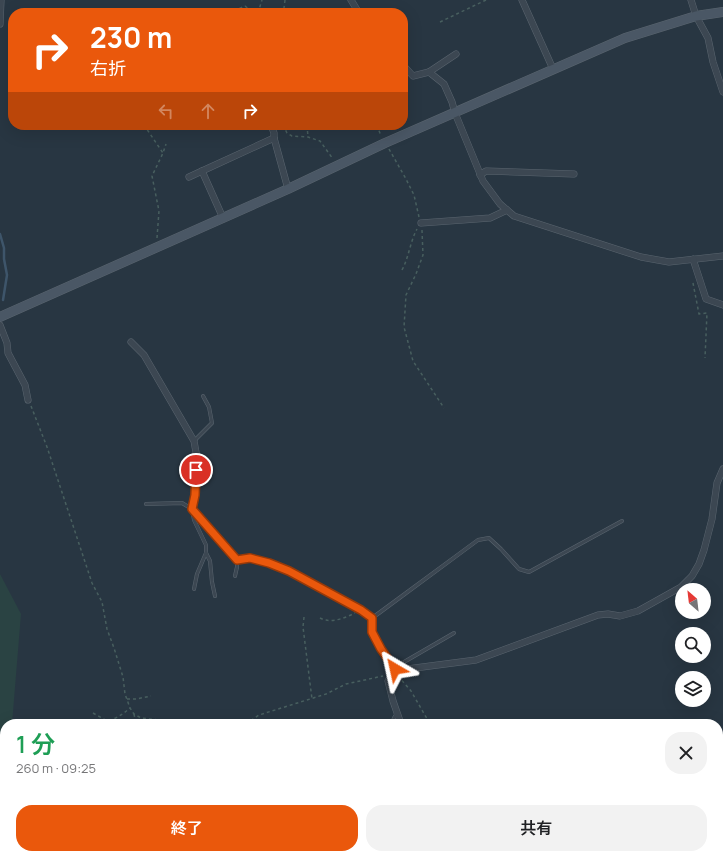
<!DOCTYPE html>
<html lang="ja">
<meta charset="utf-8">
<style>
:root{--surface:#fff;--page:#f2f2f2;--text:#202124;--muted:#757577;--accent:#ea580c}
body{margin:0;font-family:Manrope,"Noto Sans JP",sans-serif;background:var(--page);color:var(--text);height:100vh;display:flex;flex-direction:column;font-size:15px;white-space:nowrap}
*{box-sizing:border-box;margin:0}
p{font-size:13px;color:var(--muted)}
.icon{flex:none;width:22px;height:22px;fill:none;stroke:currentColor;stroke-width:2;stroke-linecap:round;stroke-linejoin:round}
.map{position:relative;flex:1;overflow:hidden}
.side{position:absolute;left:0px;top:719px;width:723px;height:140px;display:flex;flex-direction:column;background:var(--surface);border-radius:16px 16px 0 0;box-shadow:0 4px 16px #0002}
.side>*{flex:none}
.banner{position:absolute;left:8px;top:8px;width:400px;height:122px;border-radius:16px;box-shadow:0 4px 16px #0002;background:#ea580c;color:#fff;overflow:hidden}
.needle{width:26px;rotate:332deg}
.buttons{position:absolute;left:675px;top:583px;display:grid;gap:8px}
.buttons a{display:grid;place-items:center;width:36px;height:36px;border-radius:50%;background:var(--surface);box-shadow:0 4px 16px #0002;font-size:20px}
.pin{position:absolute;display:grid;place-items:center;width:34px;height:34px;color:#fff;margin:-17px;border:2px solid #fff;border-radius:50%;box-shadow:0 1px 4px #0007}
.me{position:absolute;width:44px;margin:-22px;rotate:324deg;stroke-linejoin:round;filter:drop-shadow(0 0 3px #0008)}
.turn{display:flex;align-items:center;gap:14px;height:84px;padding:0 16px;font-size:18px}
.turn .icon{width:52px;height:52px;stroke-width:2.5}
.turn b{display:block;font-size:28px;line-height:34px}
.lanes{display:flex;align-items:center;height:38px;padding:0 16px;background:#0003;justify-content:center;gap:20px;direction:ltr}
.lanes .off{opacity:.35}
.round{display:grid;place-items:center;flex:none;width:42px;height:42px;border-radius:16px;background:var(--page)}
.headline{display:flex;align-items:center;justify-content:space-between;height:68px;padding:0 16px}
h1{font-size:24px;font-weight:600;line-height:30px;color:#1e9e55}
.action{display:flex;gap:8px;margin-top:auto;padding:8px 16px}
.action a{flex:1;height:46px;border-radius:16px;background:var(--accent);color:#fff;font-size:16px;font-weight:600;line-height:46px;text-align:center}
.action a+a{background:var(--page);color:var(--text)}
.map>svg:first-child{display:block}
</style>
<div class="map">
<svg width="723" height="859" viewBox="0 0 723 859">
<rect width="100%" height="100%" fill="#283642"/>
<path fill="#2a4343" d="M0,574L21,614L12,724H5V803L4,817L5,823V854H12L14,859H0Z"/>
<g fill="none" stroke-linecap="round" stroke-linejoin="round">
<path stroke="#3e556a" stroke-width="2.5" d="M0,234L4,248V259L7,275L3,300"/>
<defs>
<g id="lane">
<path d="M194,441L212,423L209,407L203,396"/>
<path d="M146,504L182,503L192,509L194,520L206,545V553L210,561L212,582L215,596"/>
<path d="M235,576L237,567V560"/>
<path d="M194,589L197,574L206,553"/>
<path d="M372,618L379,613L478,540L489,538L501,549L519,569L529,572L622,521"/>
<path d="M401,669L404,662L454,633"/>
<path d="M392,724L394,718L397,713"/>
</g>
<g id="street">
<path d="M351,0L359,13"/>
<path d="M522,0L553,69"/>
<path d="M691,0L696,16L708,38L713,62L723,92"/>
<path d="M0,24L1,0"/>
<path d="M403,65L413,76L429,72L444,84L452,102L455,113L483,181L500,204L514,216L641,257L669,262L723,256"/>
<path d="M429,72L456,54"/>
<path d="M271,125L274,133V138"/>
<path d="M202,171L274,138L288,189"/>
<path d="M480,175L486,171L574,174"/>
<path d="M189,177L202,171L223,218"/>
<path d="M421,223L490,218L507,210"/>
<path d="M693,259L706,299L723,305"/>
<path d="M0,325L7,343L8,353L25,385L28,400"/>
<path d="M131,342L144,355L194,441L197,458L195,495L192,509L237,560L251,558L269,563L289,571L361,610L372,618V632L381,649L395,669"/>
<path d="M395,669H407L476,660L598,615L608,614L620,616L638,611L681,587L692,576L699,564L704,550L712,519L717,483L723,469"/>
<path d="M395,669L388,681L393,701L401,724"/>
<path d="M218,859L227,854"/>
</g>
<path id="secondary" d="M0,317L288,189L385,143L625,38L696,16L723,12"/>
</defs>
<use href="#lane" stroke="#5a656f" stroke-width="4"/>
<use href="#street" stroke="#5a656f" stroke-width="7"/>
<use href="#secondary" stroke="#5a656f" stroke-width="10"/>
<g stroke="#485f5f" stroke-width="1.5" stroke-dasharray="3 3" stroke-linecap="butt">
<path d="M285,0L284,8L287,13"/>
<path d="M234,11L245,6L250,10L259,12"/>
<path d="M258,13L262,0"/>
<path d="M440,22L486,0"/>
<path d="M144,125L163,153"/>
<path d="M283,125L287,133L292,136L308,137L320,141L333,159"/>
<path d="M307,125L308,137"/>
<path d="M377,125L381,136"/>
<path d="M389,149L406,179L414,195L419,217"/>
<path d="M422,230L423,255L416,274L406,295L404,327L413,361L444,408"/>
<path d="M157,238L159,211L152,176L163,153L166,144"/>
<path d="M402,270C409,257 410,242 417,229"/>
<path d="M693,283L699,314L707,313L705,358"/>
<path d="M31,406L47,447L92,583L102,602L107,629L114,648L123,677L125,694L130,708L134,714L141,718L194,724"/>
<path d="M304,617L303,627L312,699"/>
<path d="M320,618C322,619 324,620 326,620C335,622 347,617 355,613"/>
<path d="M398,676L411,691L430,724"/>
<path d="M127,699H136L151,696"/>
<path d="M93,713L107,721C116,719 123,714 130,708"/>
<path d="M134,714L135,719L137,724"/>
<path d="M246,724L259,715L326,694L346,684L383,676"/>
<path d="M132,854L133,859"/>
<path d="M488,854V859"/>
</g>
<use href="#lane" stroke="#3c4752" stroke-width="3"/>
<use href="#street" stroke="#3c4752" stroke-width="6"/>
<use href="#secondary" stroke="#4a5765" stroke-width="9"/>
</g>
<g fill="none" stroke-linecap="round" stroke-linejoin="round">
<defs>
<path id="route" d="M196,470L195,495L192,509L237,560L250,558L269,563L289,571L361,610L372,618V632L381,649L395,669"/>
</defs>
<use href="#route" stroke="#983908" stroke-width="10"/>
<use href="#route" stroke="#ea580c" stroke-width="7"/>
</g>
</svg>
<div class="buttons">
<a><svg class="needle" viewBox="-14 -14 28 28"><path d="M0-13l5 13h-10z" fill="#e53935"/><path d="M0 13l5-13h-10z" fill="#757577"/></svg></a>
<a><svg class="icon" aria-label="search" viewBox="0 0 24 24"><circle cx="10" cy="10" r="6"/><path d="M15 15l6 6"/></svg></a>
<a><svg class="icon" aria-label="layers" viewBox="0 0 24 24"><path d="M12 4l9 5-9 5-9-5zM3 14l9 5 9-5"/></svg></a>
</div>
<div class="pin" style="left:196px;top:470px;background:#d93025"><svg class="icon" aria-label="arrive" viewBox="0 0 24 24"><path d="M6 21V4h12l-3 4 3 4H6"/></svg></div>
<svg class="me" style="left:395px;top:669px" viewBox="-20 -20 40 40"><path d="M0-17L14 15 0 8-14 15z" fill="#ea580c" stroke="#fff" stroke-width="4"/></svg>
<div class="banner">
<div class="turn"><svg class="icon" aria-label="right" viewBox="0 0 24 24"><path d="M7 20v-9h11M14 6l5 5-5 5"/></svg><div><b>230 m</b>右折</div></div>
<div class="lanes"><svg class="icon off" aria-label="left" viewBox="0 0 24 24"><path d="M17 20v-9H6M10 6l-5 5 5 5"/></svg><svg class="icon off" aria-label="ahead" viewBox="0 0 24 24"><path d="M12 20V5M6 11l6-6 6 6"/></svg><svg class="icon" aria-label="right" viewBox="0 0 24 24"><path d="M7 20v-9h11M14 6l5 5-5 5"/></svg></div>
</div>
<section class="side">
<div class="headline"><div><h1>1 分</h1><p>260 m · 09:25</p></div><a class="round"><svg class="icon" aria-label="close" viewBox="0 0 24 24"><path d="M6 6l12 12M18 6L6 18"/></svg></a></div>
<div class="action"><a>終了</a><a>共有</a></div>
</section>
</div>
